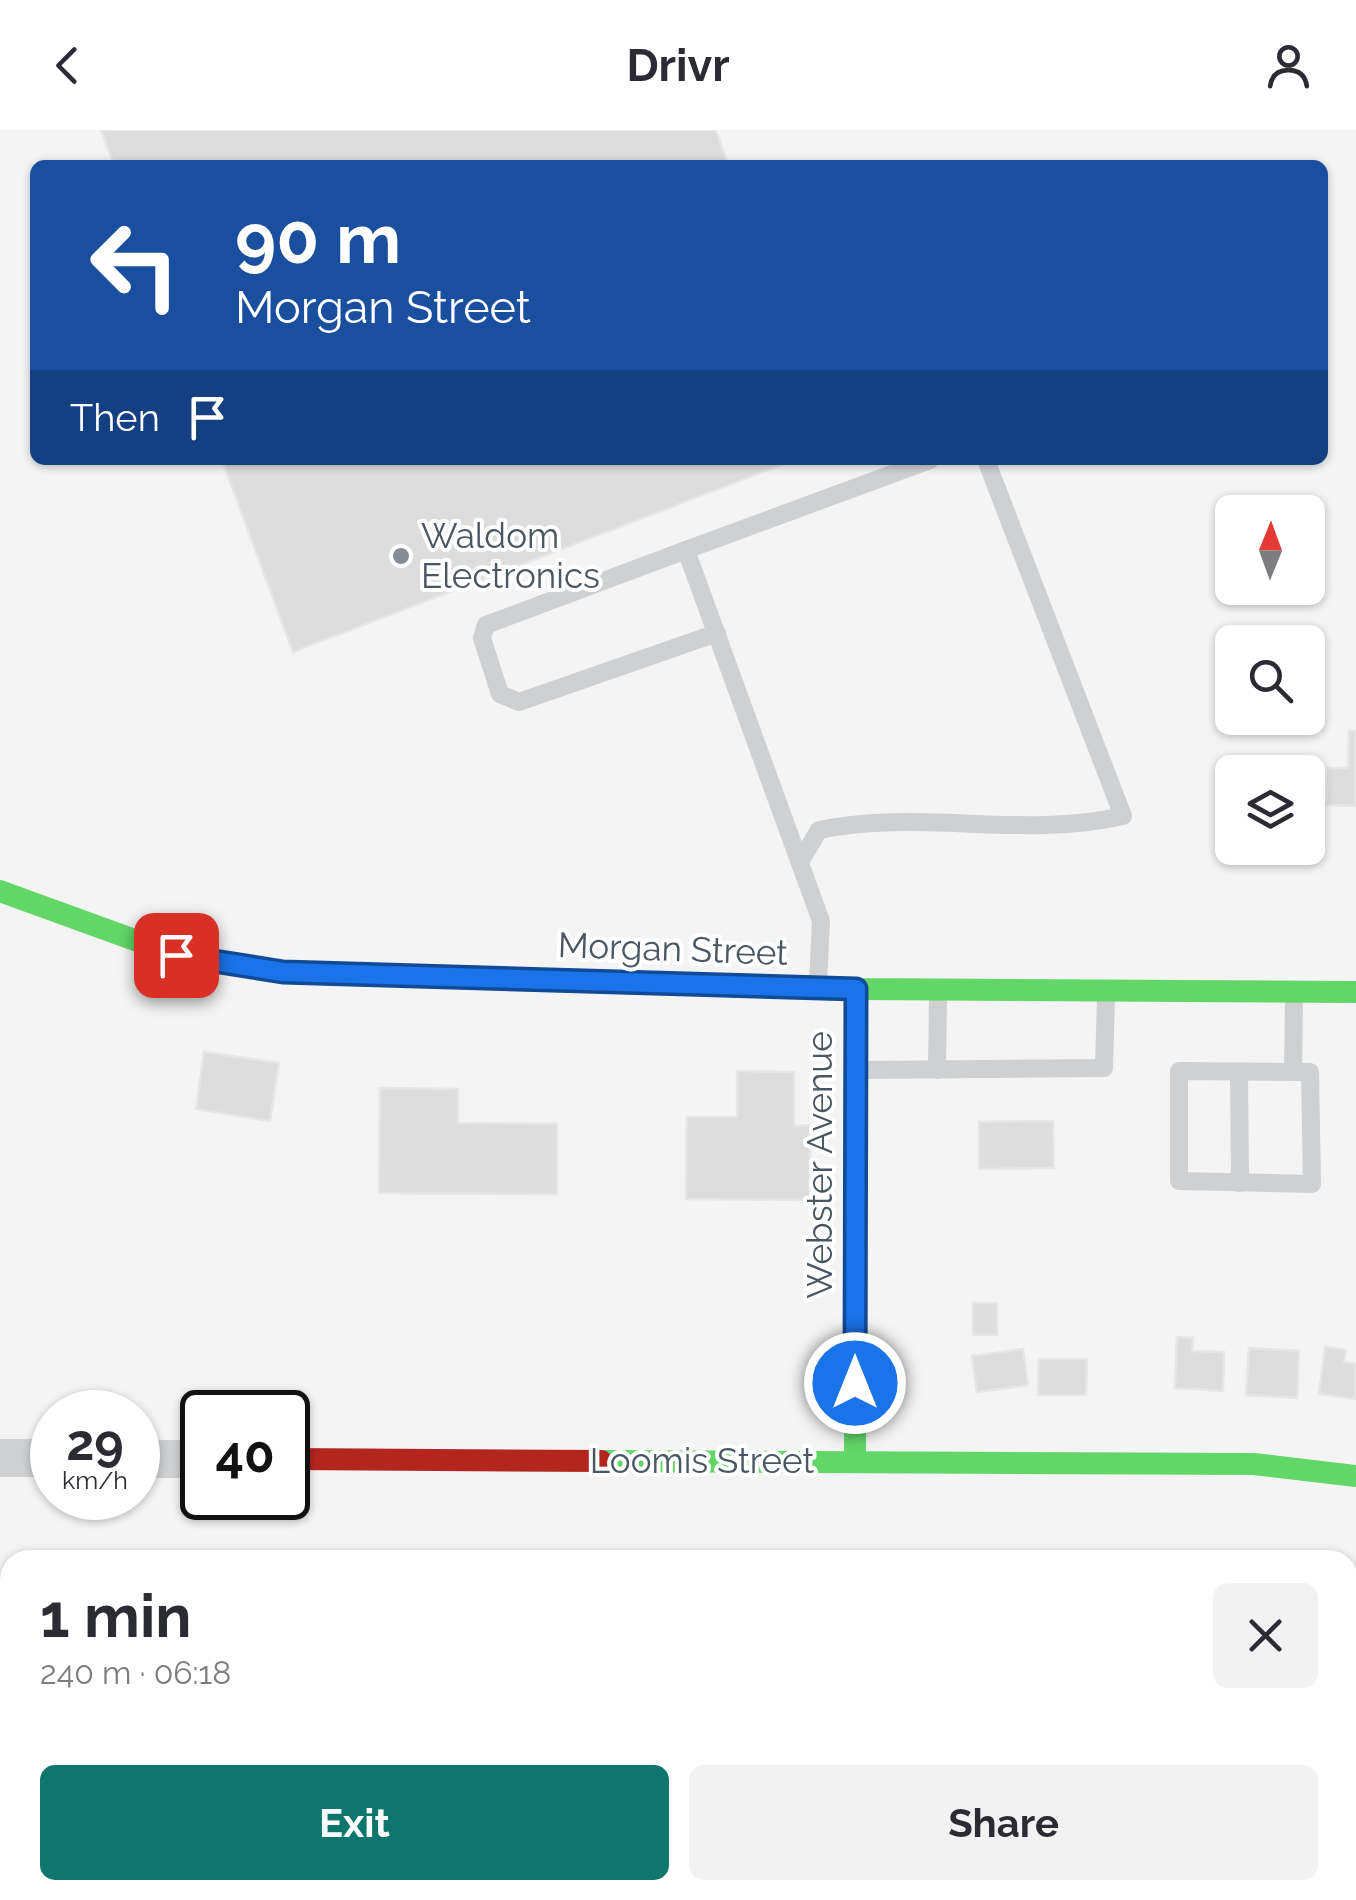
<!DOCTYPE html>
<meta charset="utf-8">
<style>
:root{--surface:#fff;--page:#f2f2f3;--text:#2b2b33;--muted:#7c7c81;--accent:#0f766e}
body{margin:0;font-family:Raleway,sans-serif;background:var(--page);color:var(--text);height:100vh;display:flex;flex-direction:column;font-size:38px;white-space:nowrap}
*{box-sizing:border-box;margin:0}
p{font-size:32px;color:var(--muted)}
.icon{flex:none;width:55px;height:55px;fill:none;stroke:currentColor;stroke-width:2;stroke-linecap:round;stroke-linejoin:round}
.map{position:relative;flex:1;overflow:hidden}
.details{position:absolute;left:0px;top:1420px;width:1358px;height:350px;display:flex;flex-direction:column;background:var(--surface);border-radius:30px 30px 0 0;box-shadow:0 2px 8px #0004}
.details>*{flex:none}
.guide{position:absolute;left:30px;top:30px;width:1298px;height:305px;border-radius:15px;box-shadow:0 2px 8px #0004;background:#1a4fa0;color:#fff;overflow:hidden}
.needle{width:65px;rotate:1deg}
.tools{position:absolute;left:1215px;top:365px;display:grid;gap:20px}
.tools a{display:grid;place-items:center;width:110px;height:110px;border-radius:15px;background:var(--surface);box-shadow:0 2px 8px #0004;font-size:50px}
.speed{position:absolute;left:30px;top:1260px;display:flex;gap:20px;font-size:50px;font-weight:700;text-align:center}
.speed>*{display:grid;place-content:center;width:130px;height:130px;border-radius:50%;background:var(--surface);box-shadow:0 2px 8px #0004;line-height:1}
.speed small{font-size:25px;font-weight:400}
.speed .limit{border:5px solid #111;border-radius:15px;background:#fff;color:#111}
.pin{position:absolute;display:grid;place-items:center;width:85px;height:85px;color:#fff;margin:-42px;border-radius:20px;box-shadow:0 5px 15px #0006}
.me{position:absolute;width:110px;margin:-55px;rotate:0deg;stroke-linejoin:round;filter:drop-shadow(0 0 8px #0008)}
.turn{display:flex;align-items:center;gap:35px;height:210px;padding:0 40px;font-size:45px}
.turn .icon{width:130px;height:130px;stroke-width:2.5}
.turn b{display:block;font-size:70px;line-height:85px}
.then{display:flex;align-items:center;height:95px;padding:0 40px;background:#0003;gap:20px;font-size:38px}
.round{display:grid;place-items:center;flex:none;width:105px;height:105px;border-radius:15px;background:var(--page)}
.head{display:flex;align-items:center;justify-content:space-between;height:170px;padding:0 40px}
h1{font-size:60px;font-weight:700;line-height:75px}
.primary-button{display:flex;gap:20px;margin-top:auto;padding:20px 40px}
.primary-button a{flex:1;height:115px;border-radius:15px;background:var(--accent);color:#fff;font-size:40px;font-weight:700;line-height:115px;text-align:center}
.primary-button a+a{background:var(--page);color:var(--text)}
header{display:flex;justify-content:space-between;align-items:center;height:130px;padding:0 40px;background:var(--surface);font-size:45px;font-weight:700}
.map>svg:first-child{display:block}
</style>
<header><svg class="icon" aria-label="back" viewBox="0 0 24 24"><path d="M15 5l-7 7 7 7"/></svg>Drivr<svg class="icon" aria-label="person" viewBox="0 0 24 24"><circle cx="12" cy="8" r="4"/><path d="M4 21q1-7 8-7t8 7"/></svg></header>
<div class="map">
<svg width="1356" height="1770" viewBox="0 0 1356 1770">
<rect width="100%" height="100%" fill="#f4f4f4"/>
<g fill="#ddddde" stroke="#e5e6e7" stroke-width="2.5">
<path d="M101,0H716L728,35H114Z"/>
<path d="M222,330H794L293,522Z"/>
<path d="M1349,601H1356V676L1327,675L1328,638H1348Z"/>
<path d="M204,922L279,933L270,991L196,979Z"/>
<path d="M737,941L794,942V996L810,995V1070L686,1069L687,987H737Z"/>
<path d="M380,958L458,959V993L557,994V1064L379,1063Z"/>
<path d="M1053,991L1054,1038L979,1039V992Z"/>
<rect x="973" y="1173" width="24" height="32"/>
<path d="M1177,1207L1193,1208L1192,1221L1224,1222L1223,1261L1175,1258Z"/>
<path d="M1325,1217L1346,1220L1344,1232L1356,1234V1269L1319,1264Z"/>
<path d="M1249,1218L1299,1221L1297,1268L1246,1265Z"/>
<path d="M1023,1219L1028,1255L977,1262L972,1226Z"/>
<path d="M1039,1229H1087L1086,1265H1038Z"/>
</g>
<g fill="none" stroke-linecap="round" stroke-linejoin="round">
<g stroke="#ced0d2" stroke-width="18">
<path d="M686,420L930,330"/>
<path d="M717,503L519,572L500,564L482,508L486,495L686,420L821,791L818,853"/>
<path d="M801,730L819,700C919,679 1024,709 1123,686L986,330"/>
<path d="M862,940L1104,938L1106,866"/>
<path d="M937,940L938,865"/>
<path d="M1239,942L1240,1053"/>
<path d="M1293,942H1310L1312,1054L1179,1051V941L1293,942L1294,867"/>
</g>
<g stroke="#ced0d2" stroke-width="38">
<path d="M0,1328H52"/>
<path d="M138,1329H202"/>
</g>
<g stroke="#63d668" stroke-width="22">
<path d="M0,761L176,825L283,842L856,859L1356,862"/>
<path d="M601,1331L1254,1334L1356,1346"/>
<path d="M855,1331L856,859"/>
</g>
<path stroke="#b3261e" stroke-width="22" d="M288,1329L601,1331"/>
</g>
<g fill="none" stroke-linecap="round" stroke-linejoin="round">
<defs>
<path id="route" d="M176,825L283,842L856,859L855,1253"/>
</defs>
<use href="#route" stroke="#114b97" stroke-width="25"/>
<use href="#route" stroke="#1a73e8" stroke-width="18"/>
</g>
<circle fill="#868d94" stroke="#fff" stroke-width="4" cx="401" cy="426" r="10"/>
<g text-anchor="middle" stroke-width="8" stroke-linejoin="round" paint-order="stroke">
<g font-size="35" fill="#4a5661" stroke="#fff" text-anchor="start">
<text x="421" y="418">Waldom<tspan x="421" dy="40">Electronics</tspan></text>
</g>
<g font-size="35" fill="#4a5661" stroke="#fff">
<text transform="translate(673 819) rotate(2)" y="12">Morgan Street</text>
<text transform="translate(820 1035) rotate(-90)" y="12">Webster Avenue</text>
<text x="702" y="1343">Loomis Street</text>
</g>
</g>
</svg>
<div class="tools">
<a><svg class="needle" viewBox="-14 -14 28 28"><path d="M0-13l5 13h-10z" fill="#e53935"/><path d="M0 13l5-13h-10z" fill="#7c7c81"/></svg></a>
<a><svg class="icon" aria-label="search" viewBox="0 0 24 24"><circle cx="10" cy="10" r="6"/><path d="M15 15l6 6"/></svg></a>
<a><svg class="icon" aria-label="layers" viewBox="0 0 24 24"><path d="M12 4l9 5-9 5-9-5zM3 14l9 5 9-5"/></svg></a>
</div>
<div class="speed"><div>29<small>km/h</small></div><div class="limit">40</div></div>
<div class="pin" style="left:176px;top:825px;background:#d93025"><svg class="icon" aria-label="arrive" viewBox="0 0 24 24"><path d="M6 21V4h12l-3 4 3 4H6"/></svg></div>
<svg class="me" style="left:855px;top:1253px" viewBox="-20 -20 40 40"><circle r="17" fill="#1a73e8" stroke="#fff" stroke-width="3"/><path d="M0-11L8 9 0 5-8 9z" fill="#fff"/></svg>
<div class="guide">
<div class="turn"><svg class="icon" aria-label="left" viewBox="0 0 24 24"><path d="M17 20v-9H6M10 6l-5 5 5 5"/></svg><div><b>90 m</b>Morgan Street</div></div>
<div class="then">Then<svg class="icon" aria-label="arrive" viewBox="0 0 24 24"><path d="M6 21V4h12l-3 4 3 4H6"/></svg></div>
</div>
<section class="details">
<div class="head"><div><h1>1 min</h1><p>240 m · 06:18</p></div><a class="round"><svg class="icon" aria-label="close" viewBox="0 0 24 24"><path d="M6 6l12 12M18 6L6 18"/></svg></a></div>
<div class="primary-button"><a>Exit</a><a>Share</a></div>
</section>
</div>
